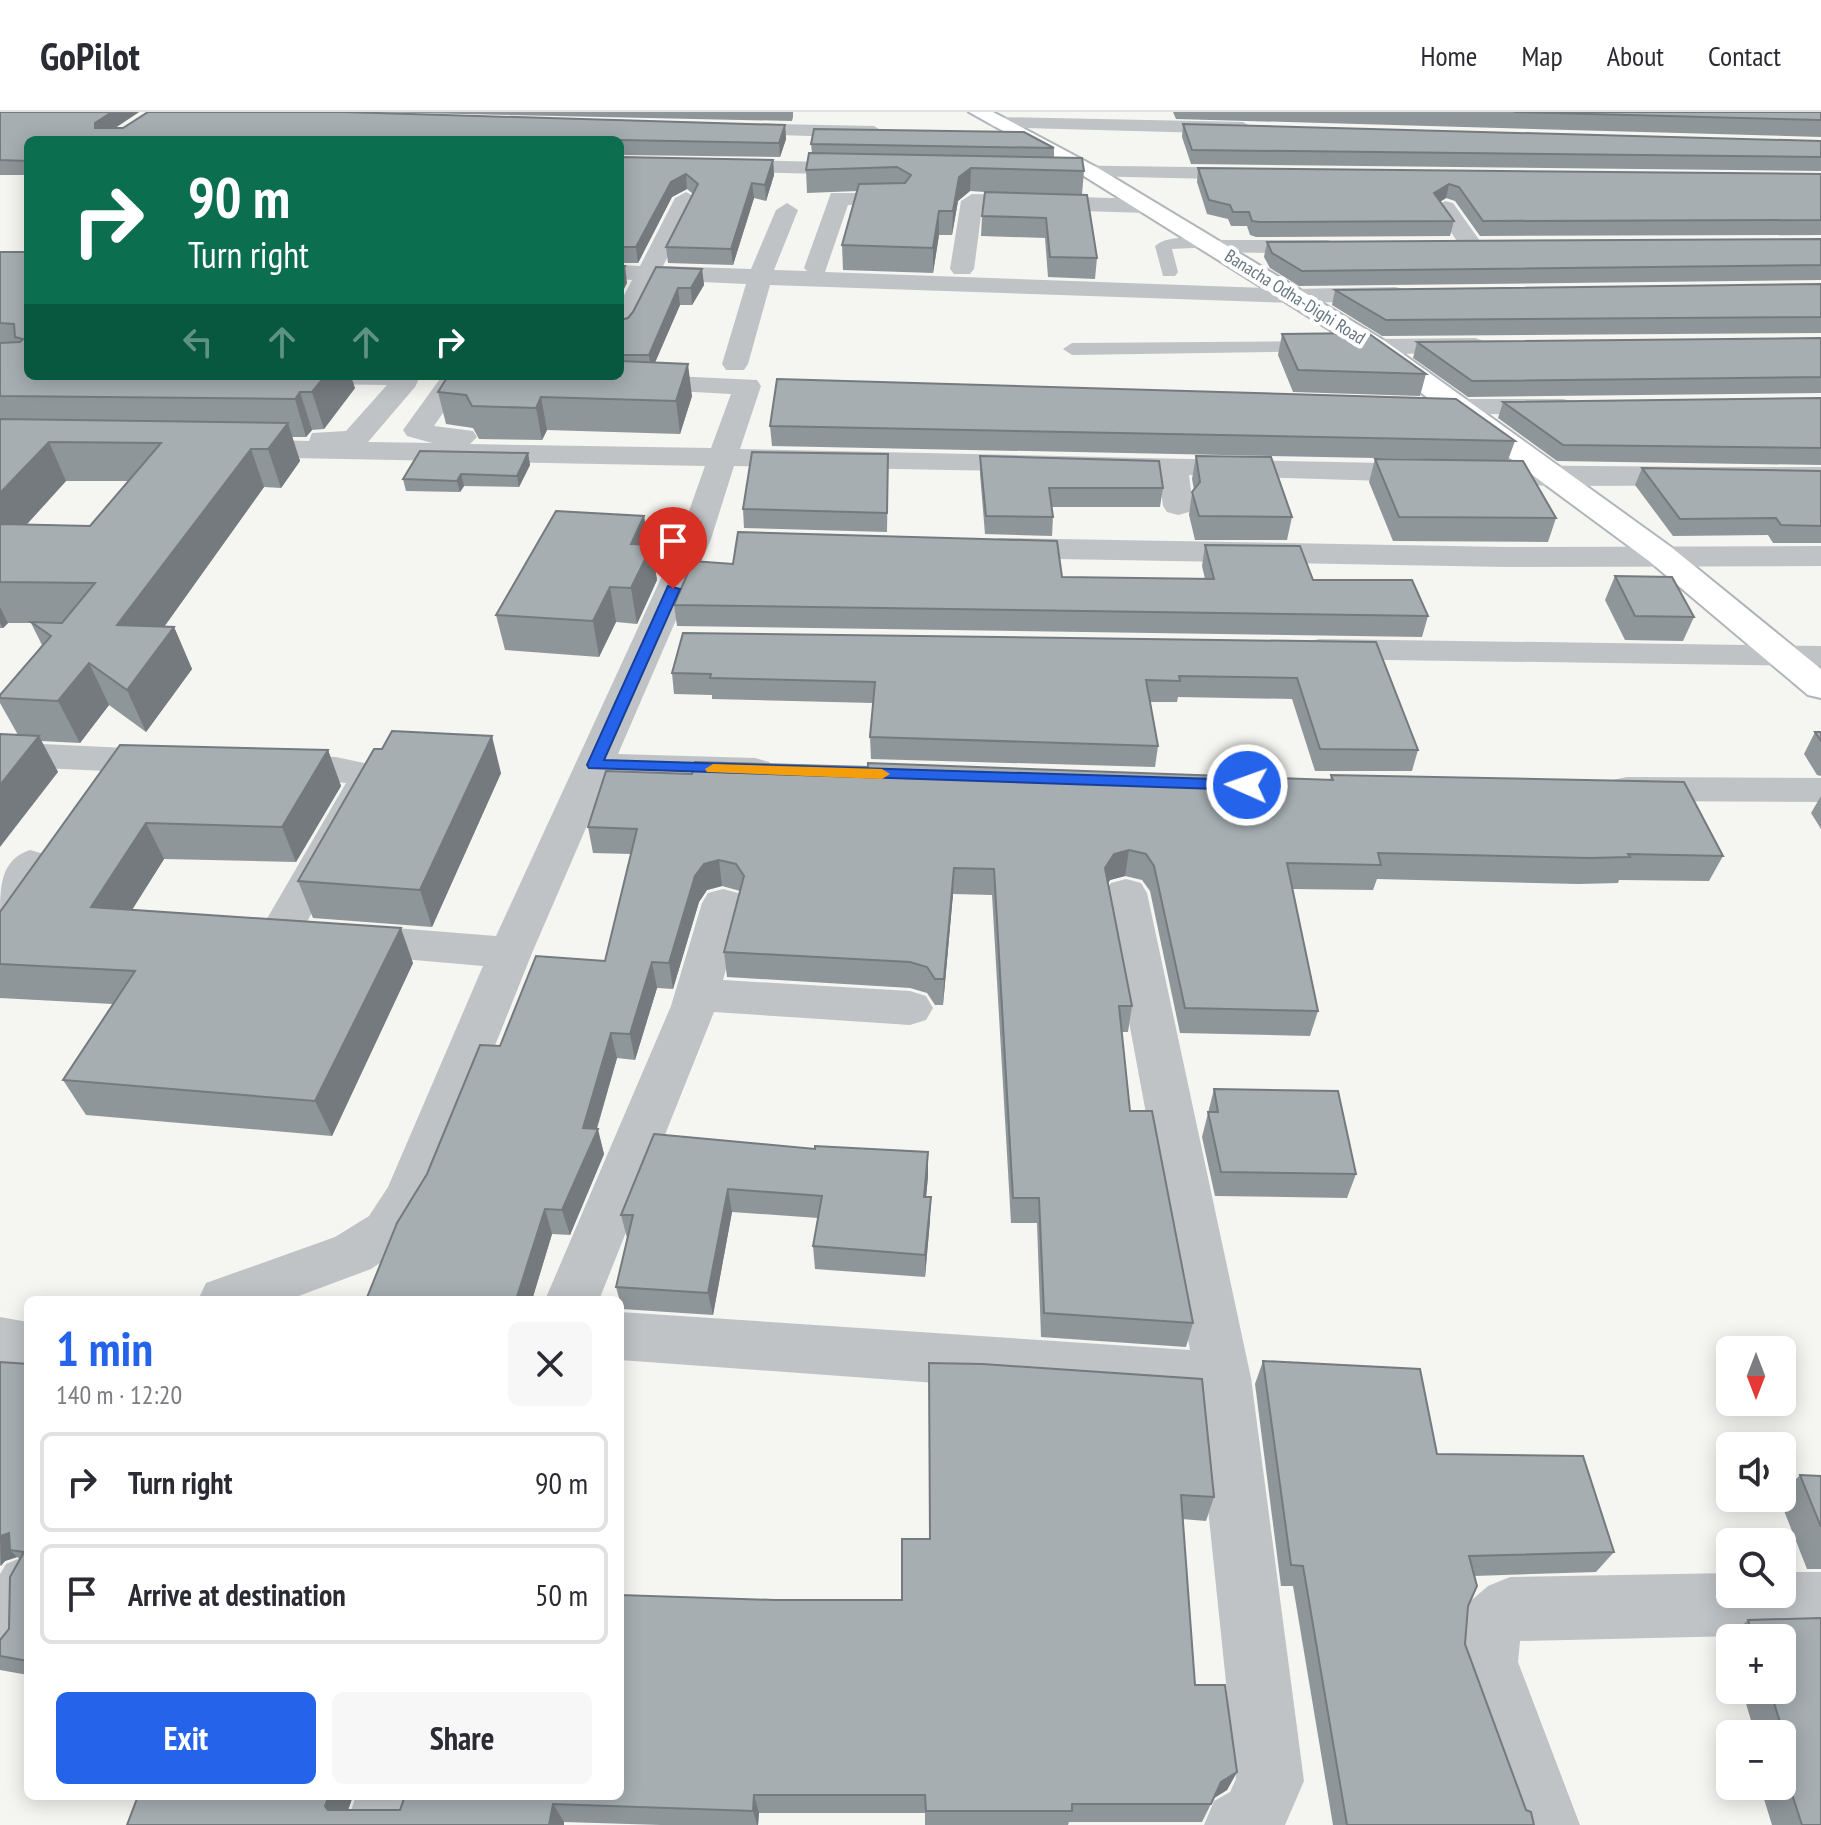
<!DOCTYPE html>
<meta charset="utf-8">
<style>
:root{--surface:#fff;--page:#f7f7f7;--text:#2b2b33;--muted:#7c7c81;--line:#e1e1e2;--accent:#2563eb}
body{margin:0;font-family:"PT Sans Narrow",sans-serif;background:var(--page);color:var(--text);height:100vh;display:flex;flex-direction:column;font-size:30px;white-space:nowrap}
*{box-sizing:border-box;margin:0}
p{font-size:26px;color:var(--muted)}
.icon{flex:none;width:44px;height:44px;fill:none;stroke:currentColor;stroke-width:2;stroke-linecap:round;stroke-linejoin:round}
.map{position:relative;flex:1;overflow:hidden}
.side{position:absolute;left:24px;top:1184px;width:600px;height:504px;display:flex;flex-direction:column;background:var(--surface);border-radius:12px;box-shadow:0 4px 20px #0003}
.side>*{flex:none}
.banner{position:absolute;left:24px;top:24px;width:600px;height:244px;border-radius:12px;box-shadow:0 4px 20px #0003;background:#0b6e4f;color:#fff;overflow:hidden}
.needle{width:52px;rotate:180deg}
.controls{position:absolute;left:1716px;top:1224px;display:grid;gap:16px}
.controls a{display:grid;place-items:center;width:80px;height:80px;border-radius:12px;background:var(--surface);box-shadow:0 4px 20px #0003;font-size:40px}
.pin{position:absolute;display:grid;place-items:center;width:68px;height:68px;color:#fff;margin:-82px -34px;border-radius:50% 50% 50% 0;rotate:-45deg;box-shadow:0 0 8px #0007}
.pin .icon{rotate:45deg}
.me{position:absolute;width:88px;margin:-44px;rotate:272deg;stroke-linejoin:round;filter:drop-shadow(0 0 6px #0008)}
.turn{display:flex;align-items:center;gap:28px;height:168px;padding:0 32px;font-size:36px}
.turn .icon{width:104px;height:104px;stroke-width:2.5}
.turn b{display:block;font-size:56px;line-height:68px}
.lanes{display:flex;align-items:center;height:76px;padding:0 32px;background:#0003;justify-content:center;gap:40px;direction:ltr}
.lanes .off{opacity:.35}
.round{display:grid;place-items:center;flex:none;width:84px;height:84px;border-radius:12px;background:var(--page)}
.headline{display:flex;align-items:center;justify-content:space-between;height:136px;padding:0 32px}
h1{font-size:48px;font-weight:600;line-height:60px;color:var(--accent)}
.button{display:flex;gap:16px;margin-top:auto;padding:16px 32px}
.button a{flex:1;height:92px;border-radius:12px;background:var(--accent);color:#fff;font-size:32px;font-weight:600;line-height:92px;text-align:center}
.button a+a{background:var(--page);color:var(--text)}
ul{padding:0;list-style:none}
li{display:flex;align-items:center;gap:24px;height:100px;margin:0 16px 12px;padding:0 16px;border:4px solid var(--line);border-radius:12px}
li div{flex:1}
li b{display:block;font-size:30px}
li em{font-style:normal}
header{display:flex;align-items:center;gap:48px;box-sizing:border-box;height:112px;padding:0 40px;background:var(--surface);border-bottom:2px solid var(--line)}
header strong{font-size:38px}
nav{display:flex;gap:44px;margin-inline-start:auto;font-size:28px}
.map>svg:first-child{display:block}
</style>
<header>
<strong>GoPilot</strong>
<nav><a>Home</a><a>Map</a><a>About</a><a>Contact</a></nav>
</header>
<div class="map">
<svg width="1821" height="1713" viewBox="0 0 1821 1713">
<rect width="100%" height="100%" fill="#f5f5f2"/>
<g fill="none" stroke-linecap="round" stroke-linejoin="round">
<defs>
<path id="secondary" d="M969,0H993L1098,56L1385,229L1671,435L1821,557V586L1808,583L1649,449L1367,241L1084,64Z"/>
</defs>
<use href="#secondary" stroke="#afb5b9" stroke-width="4"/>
<g fill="#bfc3c6" fill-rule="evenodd">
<path d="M1207,126L1213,127L1215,131L1213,135L1172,137L1178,160L1175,164H1163L1155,134C1167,123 1191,126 1207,126Z"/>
<path d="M1321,229L1330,235L1328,239L1072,243L1063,237L1072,231Z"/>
</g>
<g fill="#bfc3c6" fill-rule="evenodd">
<path d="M999,5L1243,10L1253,16L1243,22L992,15L989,11Z"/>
<path d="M726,11L874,14L884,20L874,26L719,21L716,17L719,13Z"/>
<path d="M620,45L867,51L877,57L867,63L620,57Z"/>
<path d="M1047,53L1259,56L1269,62L1259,68L1040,63L1037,59Z"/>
<path d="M686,80L697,86L663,154L751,157L776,98L787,91L798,98L774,158L807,159L804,156L831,81H897L908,87L905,92L848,93L825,160L1293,177L1395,175L1404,177L1407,182L1404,187L1395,189L1293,191L770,173L748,252L744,258H726L722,252L746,172L656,168L633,215L629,220L620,223V191L632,168L620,167V153L640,154L675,86Z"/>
<path d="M972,82L1147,87L1158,94L1147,101L982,96L974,157L970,162H954L950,157L961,89Z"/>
<path d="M1445,89L1453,91L1480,129L1484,134L1480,139H1464L1434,96Z"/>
<path d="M1214,128H1327L1335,130L1339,135L1335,140L1327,142L1206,140L1202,135L1206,130Z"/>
<path d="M1475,226L1484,229L1488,234L1484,239L1376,243L1367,241L1363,235L1367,229L1376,227Z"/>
<path d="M631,262L757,268L761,274L740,337C1100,344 1461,356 1821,355V373L1555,374L1189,363L1193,394L1189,400L1178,403L1167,400L1163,394L1159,362L734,354L711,427L618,642L755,646L769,650L774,658L769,666L755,670L608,665L532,841L434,1086L405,1134L371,1157L288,1188H198L206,1171L335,1125L369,1104L388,1075L483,854L345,842L330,838L323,827L330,816L345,812L496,824L679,427L705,354L236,345L226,342L222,336L226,330L236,327L309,329L312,321L346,319L387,273L318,272L309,270L305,264H415L418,269L415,275L368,330L432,331L407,324L403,318L442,264H503L499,271L461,275L434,314L473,319L477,325L470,332L711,336L731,282L621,276L618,270L621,264Z"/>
<path d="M1419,287H1563L1573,289L1577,295L1573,301L1563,303L1409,301L1405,295L1409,289Z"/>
<path d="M1000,426L1507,435L1821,434V454L1507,455L1000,446L989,443L984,436L989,429Z"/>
<path d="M1319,527L1821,534V554L1319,547L1307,544L1302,537L1307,530Z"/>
<path d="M0,630L169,638L182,642L188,650L182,658L169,662L0,654Z"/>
<path d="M274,642L336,645L383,655L388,664L294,833L279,837L264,833L258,822L346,671L261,662L255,654L261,646Z"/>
<path d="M1627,665L1821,666V690L1627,689L1613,686L1608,677L1613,668Z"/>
<path d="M30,738L44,742L50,752L15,801L0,805C0,775 0,748 30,738Z"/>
<path d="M1126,767L1141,771L1147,781L1251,1266L1304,1669L1285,1713H1204L1214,1689L1230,1680L1236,1667L1197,1290L620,1248V1200L1190,1238L1105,781L1111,771Z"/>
<path d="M723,777L738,781L744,791L723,868L910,879L926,884L933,896L926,908L910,913L714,900L599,1188H545L671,894L702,791L708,781Z"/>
<path d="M0,1205L28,1210V1260L0,1255Z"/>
<path d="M28,1443V1534L22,1543L0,1553V1462L6,1452Z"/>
<path d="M1782,1460H1821V1522L1520,1529L1518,1550L1580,1713H1512L1454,1550L1457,1514L1467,1492L1488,1474L1510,1465L1730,1461V1482H1782Z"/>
<path d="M356,1684H424L414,1713H346Z"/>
</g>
<use href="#secondary" fill="#fff" fill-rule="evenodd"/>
</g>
<g fill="#8f9699" fill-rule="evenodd">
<path d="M0,0H139L115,16L785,13L786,27L780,45L620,43V28H28V63H0Z"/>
<path d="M366,0H793V5L792,9Z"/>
<path d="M1173,0H1821V25L1176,7Z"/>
<path d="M1183,12L1821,29V59L1191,52L1182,25Z"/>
<path d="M811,32L1054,36V45L1084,59L1082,82L1087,83L1097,146L1095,167L1048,165L1045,126L981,124L982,104L985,80L970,79L958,89L952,123H939L933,161L843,158L842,133L857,79L807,81L806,58L812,41Z"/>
<path d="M620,45L773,48L774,63L766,89L754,86L733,153L668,151L666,135L693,82L687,77L672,85L638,151H620Z"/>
<path d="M1198,56L1821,62V123L1480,124L1455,89L1446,86L1440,90L1454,109L1450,124L1256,125L1250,123L1247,114H1231L1228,107L1207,102L1197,70Z"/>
<path d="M1821,127V168L1299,174L1270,156L1264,145L1267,130Z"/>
<path d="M0,140H28V264L355,276L324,317L312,318L306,325H292L300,349L281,376L264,375L164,515H174L192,557L146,620L109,593L80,631L41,629L58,660L18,623L0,591V583L42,533L31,511H8L3,516H0ZM66,369H128L90,414L27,412Z"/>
<path d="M702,157L704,173L692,193H680L655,250L692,284L680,322L547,318L542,328L479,327L473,316L446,312L438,280L620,264V208L628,206Z"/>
<path d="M1821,172V221L1382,224L1332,193L1335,178Z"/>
<path d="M1282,222L1426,262L1420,284L1293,280L1278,243Z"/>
<path d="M1821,226V281L1468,285L1413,246L1417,230Z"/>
<path d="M1821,286V353L1557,349L1498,306L1503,290Z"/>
<path d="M770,314L1515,329L1508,348L1556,406L1548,430L1393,429L1369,370L1375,347H1426L772,334Z"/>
<path d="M528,341L530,353L519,375L464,374L460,380L406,379L403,367Z"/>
<path d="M980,344L1163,376L1160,395H1051L1053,405L1052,424L985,422L980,362Z"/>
<path d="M1196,344L1292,405L1287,428H1195L1189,403L1192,380L1194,378L1192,367Z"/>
<path d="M1642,356L1821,359V431H1773L1768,423L1673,424L1635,373Z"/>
<path d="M888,360L887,420L744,416L743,397Z"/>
<path d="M644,404L648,433L657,468L637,512L616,510L599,545L505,538L496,503Z"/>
<path d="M1205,433L1428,504L1422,525L677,514L674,493L733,452L1062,465L1205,467L1202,454Z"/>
<path d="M1615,464L1694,505L1683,529L1625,528L1605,488Z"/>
<path d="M1376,530L1418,638L1412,659H1315L1292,587L1178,585L1177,590H1150L1158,634L1155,655L871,647L870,625L873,591L712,587V583L674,582L672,561Z"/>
<path d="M1815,620H1821V664L1817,663L1804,642Z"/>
<path d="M120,633L328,638L341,674L296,750L164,747L132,798L413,851L332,1024L86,1003L63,968L113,892L0,886V800Z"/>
<path d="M382,637L501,661L432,815L313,806L298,769Z"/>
<path d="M692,662L1330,668L1331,663L1723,744L1709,769L1619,768L1618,771L1579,772L1377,767L1373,778L1292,777L1318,899L1310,924L1180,921L1150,779L1142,768L1125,764L1110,768L1108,771L1132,894L1128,920H1122L1130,999L1193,1211L1186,1235L1041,1225L1037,1111H1011L992,783L953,782L943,893H935L927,881L910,876L727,865L724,840L740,779L722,774L707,778L699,790L673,877L657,876L635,948L617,946L597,1017L604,1042L570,1123L552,1122L532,1188H366L427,1062L500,934L605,849L631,742L593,741L588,715Z"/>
<path d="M1821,684V717L1811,701Z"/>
<path d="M1214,977L1356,1062L1347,1086L1215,1084L1202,1025Z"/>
<path d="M654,1022L928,1064L926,1085L930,1108L925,1165L815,1157L813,1134L818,1106L732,1100L713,1203L622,1197L616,1175L627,1126L621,1103Z"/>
<path d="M1263,1249L1437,1342L1614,1440L1596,1460L1474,1464L1468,1494L1465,1532L1526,1698L1534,1713H1333L1293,1474H1281L1255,1272Z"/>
<path d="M0,1250L28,1252V1563L0,1558V1528L9,1517L20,1447L17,1445L5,1449L0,1454Z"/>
<path d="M929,1277L1214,1385L1206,1409L1182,1407L1195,1573L1237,1660L1227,1678L1214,1686L1202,1710H1069L1068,1713H925V1701H759L758,1713H661L564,1710V1713H127L138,1684H353L348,1698H400L774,1488H902L929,1427Z"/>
<path d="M1800,1363L1821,1364V1457H1807L1779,1386H1782V1381Z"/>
<path d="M1821,1506V1713H1772L1760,1674H1782V1622H1755L1742,1578H1782V1526H1730V1539L1727,1527L1748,1508Z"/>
</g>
<g fill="#747a7d">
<path d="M112,0H139L100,26L95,16V11Z"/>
<path d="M785,13L786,27L780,45L779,31Z"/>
<path d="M773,48L774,63L766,89L765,73Z"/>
<path d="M971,56L970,79L958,89L952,123L953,99L959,65Z"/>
<path d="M686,62L687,77L672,85L638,151L636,135L671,70Z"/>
<path d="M752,71L754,86L733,153L731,137Z"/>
<path d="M1449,72L1446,86L1431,95L1434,81Z"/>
<path d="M939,99V123L933,161V136Z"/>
<path d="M625,154L627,171L620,185V164Z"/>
<path d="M702,157L704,173L692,193L691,176Z"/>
<path d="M678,176L680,193L651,260L649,243Z"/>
<path d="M688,252L692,284L680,322L676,289Z"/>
<path d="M325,264H351L355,276L324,317L312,280Z"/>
<path d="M300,280L312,318L306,325L295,287Z"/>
<path d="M541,285L547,318L542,328L536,296Z"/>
<path d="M288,311L300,349L281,376L268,337Z"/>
<path d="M49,330L66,369L0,442V381Z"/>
<path d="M251,337L264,375L136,554L117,513Z"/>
<path d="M528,341L530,353L519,375L517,364Z"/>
<path d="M461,362L464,374L460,380L457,369Z"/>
<path d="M644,404L649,438L652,433L657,468L637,512L631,476V432Z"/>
<path d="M610,475L616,510L599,545L593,509Z"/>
<path d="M0,495L8,511L3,516L0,511Z"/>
<path d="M174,515L192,557L146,620L127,578Z"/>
<path d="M89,551L109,593L80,631L58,589Z"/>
<path d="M39,624L58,660L0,735V673Z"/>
<path d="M492,624L501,661L432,815L420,778Z"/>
<path d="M328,638L341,674L296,750L282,715Z"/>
<path d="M146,711L164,747L111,831L91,795Z"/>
<path d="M1129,738L1125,764L1110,768L1102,782L1105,756L1114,742Z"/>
<path d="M719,748L722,774L707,778L699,790L673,877L669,851L695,764L704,752Z"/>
<path d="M954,756L953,782L943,893L944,867Z"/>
<path d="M401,816L413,851L332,1024L315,989Z"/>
<path d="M652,850L657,876L635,948L630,922Z"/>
<path d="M611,921L617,946L594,1025L598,1017L604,1042L570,1123L562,1098L583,1016Z"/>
<path d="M928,1040V1064L924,1108V1085Z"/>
<path d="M728,1077L732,1100L713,1203L708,1181Z"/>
<path d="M931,1085L930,1108L925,1165V1143Z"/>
<path d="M545,1097L552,1122L532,1188H516Z"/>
<path d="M9,1421L24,1440L10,1438L17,1445L5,1449L1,1454L0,1424Z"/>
<path d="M1237,1660L1227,1678L1211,1688L1221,1670Z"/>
<path d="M754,1683L759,1701L758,1713H757L753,1699Z"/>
<path d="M329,1684H353L343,1712L325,1694Z"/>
<path d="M553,1692L564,1710V1713H549Z"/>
</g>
<g fill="#a6aeb2" stroke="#747a7d" stroke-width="2">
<path d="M0,0H112L95,11V16H123L148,0H344L785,13L779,31L620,28H28V49L0,48Z"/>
<path d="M1514,0H1821V8Z"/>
<path d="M1183,12L1821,29V45L1192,38Z"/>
<path d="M814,17L1024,20L1054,36L811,32Z"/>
<path d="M809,41L1082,46L1084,59L971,56L959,65L953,99H939L933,136L842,133L859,72L905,71L911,63L897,55L806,58Z"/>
<path d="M620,45L773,48L765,73L752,71L731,137L666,135L698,72L686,62L671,70L636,135H620Z"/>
<path d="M1198,56L1821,62V108L1483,109L1459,75L1449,72L1434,81L1454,109L1259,110L1252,109L1249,100H1233L1230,93L1209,88Z"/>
<path d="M985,80L1087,83L1097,146L1050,145L1046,106L982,104Z"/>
<path d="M1821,127V153L1302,159L1272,141L1267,130Z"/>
<path d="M0,140H28V264H325L312,280H300L295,287L0,284V231L20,230L23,227L15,225L14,212L0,211Z"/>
<path d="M620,154H625L620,164Z"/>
<path d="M656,155L702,157L691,176H678L649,243H620V208L628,206L633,200Z"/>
<path d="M1821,172V205L1386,208L1335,178Z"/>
<path d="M1368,221L1426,262L1298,258L1282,222Z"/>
<path d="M1821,226V265L1472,269L1417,230Z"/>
<path d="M620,249L688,252L676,289L541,285L536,296L472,294L466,283L438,280L448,264H620Z"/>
<path d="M777,267L1456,287L1515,329L770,314Z"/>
<path d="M1821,286V336L1563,333L1503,290Z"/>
<path d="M0,307L288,311L268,337H251L117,513L174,515L127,578L89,551L58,589L0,586V583L51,524L31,510L62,511L95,471L0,470V412L90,414L161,331L49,330L0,381Z"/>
<path d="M420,339L528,341L517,364L461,362L457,369L403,367Z"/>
<path d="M752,340L888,342L887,401L743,397Z"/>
<path d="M980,344L1159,349L1163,376H1049L1053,405L986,404Z"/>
<path d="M1196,344L1271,345L1292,405L1199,404L1192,380L1200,370Z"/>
<path d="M1375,347L1523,349L1556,406L1399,405Z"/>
<path d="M1642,356L1821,359V414L1781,413L1776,406L1680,407Z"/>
<path d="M556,399L644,404L631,432L652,433L631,476L610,475L593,509L496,503Z"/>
<path d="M738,420L1057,429L1062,465L1214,467L1205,433L1300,434L1313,468H1412L1428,504L674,493L693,449L733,452Z"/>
<path d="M1615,464L1672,465L1694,505L1635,504Z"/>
<path d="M683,521L1376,530L1418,638L1320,637L1297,566L1179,564L1180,569L1146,568L1158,634L870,625L875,570L710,566L711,562L672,561Z"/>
<path d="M392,619L492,624L420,778L298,769L374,637H382Z"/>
<path d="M1815,620H1821V629Z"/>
<path d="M0,622L39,624L0,673Z"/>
<path d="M120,633L328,638L282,715L146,711L91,795L401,816L315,989L63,968L135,859L0,852V800Z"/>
<path d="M695,650L868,655V651L1333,668L1331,663L1684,670L1723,744L1628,742L1630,745L1590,746L1378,741L1381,753L1287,751L1318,899L1185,896L1154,754L1146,742L1129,738L1114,742L1105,756L1132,894H1119L1130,999H1152L1193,1211L1044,1201L1039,1086H1013L994,757L954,756L944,867H935L927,855L910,850L724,840L744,764L736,752L719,748L704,752L695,764L669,851L652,850L630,922L611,921L583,1016L598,1017L562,1098L545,1097L516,1188H366L397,1111L427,1062L480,933L500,934L536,844L605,849L637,717L588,715L606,659L692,662Z"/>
<path d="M1214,977L1338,979L1356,1062L1221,1060L1208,1000H1218Z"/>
<path d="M654,1022L815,1037V1034L928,1040L924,1085H931L925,1143L813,1134L822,1084L728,1077L708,1181L616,1175L633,1103H621Z"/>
<path d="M1263,1249L1420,1257L1437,1342L1583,1344L1614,1440L1469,1444L1477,1474L1468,1494L1465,1532L1526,1698L1531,1700L1534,1713H1347L1303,1454L1291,1453Z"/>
<path d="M0,1250L28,1252V1549L0,1544V1528L9,1517L10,1465L24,1440L10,1438L9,1421L0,1424Z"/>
<path d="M929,1251L983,1252L1202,1267L1214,1385L1181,1383L1195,1573H1225L1237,1660L1221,1670L1211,1692H1072V1699H926L925,1683H754L753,1699L553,1692L549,1713H127L138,1684H329L325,1694L328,1698H400L405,1684H620V1483L774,1488H902V1427H930Z"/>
<path d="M1800,1363L1821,1364V1415Z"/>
<path d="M1821,1506V1713H1802L1782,1651V1642H1790L1770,1578H1782V1526H1754L1748,1508Z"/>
</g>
<path fill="#2563eb" stroke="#184099" stroke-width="2" d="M668,474L680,477L604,648L1247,668L1255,673L1247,678L589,656L587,653Z"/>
<path fill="#f59e0b" d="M713,652L882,657L890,662L882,667L707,660L705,657Z"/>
<g text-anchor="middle" stroke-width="8" stroke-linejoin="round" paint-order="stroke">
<g font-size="18" fill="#667681" stroke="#fff">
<text transform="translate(1295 185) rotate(32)" y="6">Banacha Odha-Dighi Road</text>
</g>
</g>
</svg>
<div class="controls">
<a><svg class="needle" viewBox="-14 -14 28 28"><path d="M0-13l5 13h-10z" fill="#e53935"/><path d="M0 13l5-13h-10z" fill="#7c7c81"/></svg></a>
<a><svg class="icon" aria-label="sound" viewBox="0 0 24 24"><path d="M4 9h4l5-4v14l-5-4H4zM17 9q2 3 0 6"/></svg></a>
<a><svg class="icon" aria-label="search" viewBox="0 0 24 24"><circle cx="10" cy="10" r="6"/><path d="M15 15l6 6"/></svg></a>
<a>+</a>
<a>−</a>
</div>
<div class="pin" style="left:673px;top:477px;background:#d93025"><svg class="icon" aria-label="arrive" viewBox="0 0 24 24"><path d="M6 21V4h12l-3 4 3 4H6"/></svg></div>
<svg class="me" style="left:1247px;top:673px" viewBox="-20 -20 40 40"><circle r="17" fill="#2563eb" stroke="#fff" stroke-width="3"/><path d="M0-11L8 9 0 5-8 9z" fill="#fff"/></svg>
<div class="banner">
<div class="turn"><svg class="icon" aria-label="right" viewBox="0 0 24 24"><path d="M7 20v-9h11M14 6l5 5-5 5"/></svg><div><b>90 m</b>Turn right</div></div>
<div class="lanes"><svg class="icon off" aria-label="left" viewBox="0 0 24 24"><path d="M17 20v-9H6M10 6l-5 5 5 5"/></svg><svg class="icon off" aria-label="ahead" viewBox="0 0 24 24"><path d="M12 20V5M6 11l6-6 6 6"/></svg><svg class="icon off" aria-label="ahead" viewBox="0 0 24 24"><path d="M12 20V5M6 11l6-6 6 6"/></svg><svg class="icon" aria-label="right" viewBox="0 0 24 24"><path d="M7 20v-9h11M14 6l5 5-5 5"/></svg></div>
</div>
<section class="side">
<div class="headline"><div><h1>1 min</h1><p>140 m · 12:20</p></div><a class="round"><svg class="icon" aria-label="close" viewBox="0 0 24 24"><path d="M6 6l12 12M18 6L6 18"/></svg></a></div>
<ul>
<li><svg class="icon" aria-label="right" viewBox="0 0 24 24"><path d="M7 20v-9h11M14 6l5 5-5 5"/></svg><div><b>Turn right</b></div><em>90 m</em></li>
<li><svg class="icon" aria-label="arrive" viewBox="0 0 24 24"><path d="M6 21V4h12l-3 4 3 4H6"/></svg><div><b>Arrive at destination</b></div><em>50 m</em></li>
</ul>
<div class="button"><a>Exit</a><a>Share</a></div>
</section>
</div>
